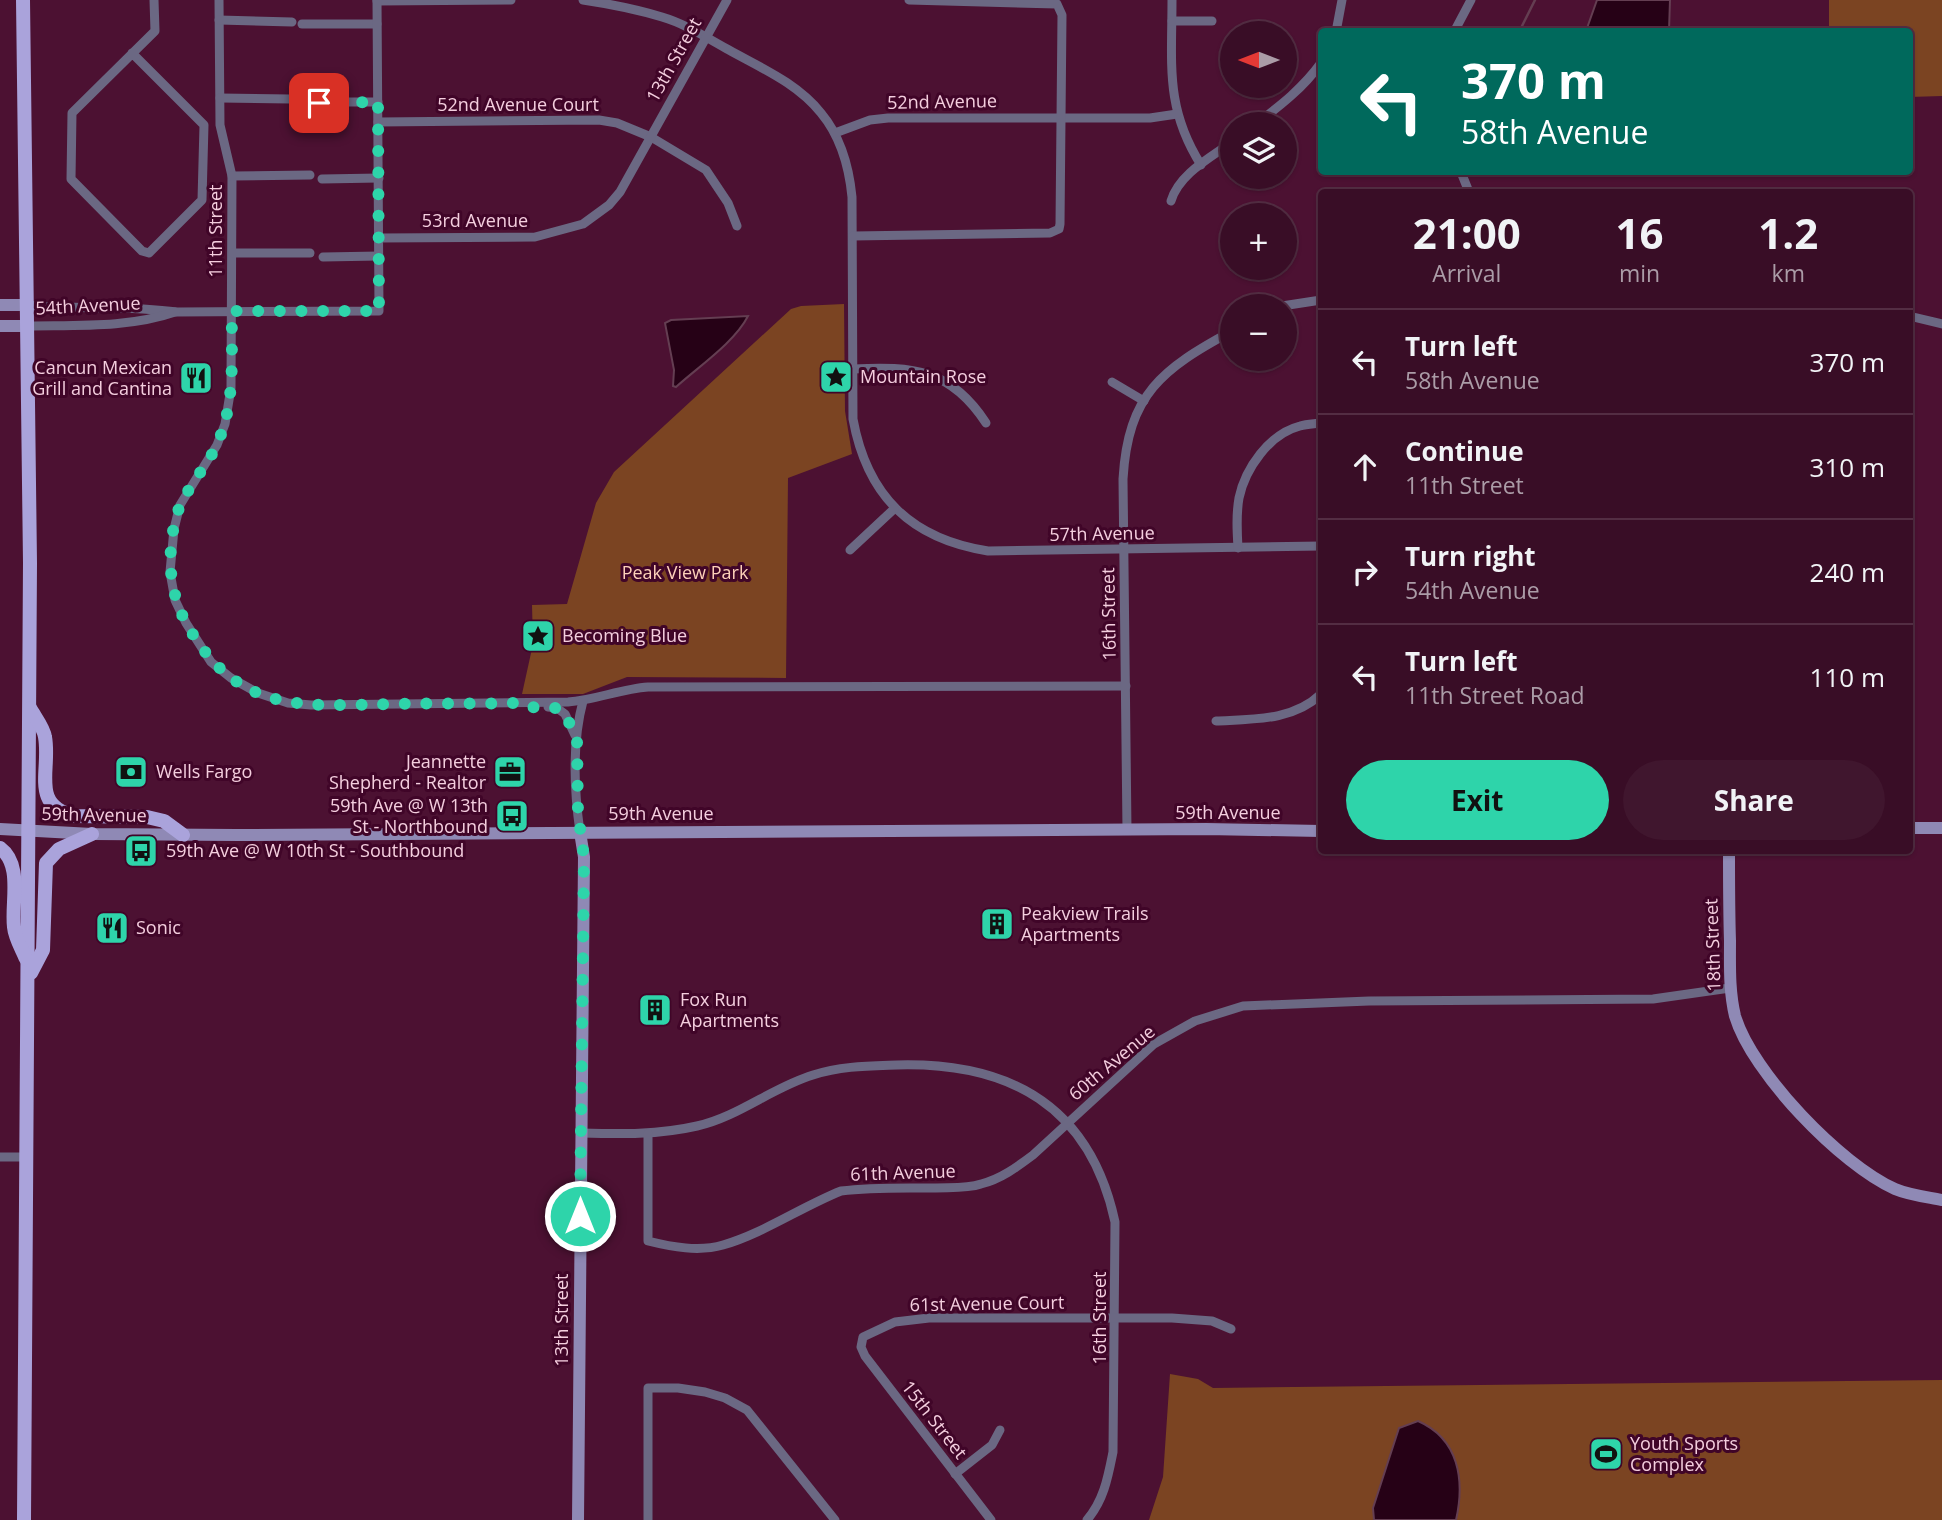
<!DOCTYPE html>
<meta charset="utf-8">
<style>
:root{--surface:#390d26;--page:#40162e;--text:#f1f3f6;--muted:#ab9ca7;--line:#532d43;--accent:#2ed4aa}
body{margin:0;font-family:"Open Sans",sans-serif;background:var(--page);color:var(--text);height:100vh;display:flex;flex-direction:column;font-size:26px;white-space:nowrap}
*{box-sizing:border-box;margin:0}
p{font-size:23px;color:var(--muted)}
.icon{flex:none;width:38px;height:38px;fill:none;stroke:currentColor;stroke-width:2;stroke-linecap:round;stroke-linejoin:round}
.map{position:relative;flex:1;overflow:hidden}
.drawer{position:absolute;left:1318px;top:189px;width:595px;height:665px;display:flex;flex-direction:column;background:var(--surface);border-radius:7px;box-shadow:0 2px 5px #0004,0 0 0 2px var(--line)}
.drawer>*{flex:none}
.banner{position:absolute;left:1318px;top:28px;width:595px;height:147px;border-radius:7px;box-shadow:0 2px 5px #0004,0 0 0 2px var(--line);background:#00695c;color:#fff;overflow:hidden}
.needle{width:46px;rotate:270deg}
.fabs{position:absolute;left:1220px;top:21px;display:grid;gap:14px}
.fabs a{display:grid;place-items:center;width:77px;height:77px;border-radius:50%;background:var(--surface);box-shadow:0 2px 5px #0004,0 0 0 2px var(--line);font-size:35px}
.pin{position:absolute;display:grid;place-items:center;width:60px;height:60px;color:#fff;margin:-30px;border-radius:14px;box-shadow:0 4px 10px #0006}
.me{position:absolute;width:77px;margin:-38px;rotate:0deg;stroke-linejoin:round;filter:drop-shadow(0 0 5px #0008)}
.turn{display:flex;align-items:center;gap:24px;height:147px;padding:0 28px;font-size:32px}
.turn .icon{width:91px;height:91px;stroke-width:2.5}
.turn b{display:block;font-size:49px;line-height:60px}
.eta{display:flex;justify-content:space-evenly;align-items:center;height:119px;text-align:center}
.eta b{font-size:42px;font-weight:700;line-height:49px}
.cta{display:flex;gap:14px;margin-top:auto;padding:14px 28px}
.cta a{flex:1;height:80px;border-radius:42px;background:var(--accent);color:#111;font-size:28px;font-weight:700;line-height:80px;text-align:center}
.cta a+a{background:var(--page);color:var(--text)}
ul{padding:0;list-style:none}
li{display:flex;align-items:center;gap:21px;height:105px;padding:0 28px;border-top:2px solid var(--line)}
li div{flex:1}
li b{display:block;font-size:26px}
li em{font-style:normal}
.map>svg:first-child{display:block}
</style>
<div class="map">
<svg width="1942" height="1520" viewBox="0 0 1942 1520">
<rect width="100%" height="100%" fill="#4c1132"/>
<g fill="#7b4422">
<path d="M1829,0H1942V96L1909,97V32L1829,31Z"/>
<path d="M844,304L845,411L852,454L788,478L786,678L627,677L583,694H522L533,644L532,605L567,604L596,503L614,472L791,309L801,306Z"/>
<path d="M1170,1374L1198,1379L1213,1388L1942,1380V1520H1149L1163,1477Z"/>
</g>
<g fill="#260116" stroke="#643e52" stroke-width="2">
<path d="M1597,0H1670L1669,31H1586Z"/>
<path d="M748,316C735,342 698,367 676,387L673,386L674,370L665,323L671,320Z"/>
<path d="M1418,1421C1459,1439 1465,1480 1456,1520H1374L1373,1508L1399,1428Z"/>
</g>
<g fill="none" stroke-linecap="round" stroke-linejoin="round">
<path stroke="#643e52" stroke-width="2.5" d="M1519,32L1535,0"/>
<g stroke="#6b6883" stroke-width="9">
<path d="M219,0L220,125L232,176L231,388L225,424L217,445L180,505L174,529L170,572L175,600L186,623L211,662L231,678L258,693L288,703L311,705L568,702C595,700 621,689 648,687L1126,686"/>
<path d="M583,0C610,4 636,9 662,17C686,24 707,38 729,50C761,68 797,83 821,113C841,137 849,166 852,197L853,419C867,496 911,539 988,551L1321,546"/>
<path d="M1172,0C1172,65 1165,108 1201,165"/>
<path d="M377,1L511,0"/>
<path d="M219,20L292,22"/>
<path d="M1172,21H1212"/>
<path d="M302,24H377"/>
<path d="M1336,32L1342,0"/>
<path d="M1454,32L1471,0"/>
<path d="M132,53L204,125L202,200L149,253L142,251L71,179L72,113L155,31L154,0"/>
<path d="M220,98L290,99"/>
<path d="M302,102H378"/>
<path d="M378,122L599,120L617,123L651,137L706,170L728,203L737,226"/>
<path d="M1256,124C1281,105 1303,88 1321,63"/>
<path d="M835,133L870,120L888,118H1150L1177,114"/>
<path d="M1461,172L1469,192"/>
<path d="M232,176L310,175"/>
<path d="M322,179L379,178"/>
<path d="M1171,201C1179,174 1210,158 1232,142"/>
<path d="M853,236L1050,233L1059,229L1060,224L1062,15L1057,4L909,0"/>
<path d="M379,238L535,237L583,224L609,205L620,192L727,0"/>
<path d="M233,253H310"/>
<path d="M323,257L379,256"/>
<path d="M27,305C77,310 127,305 177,312L379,311L377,0"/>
<path d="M1282,306L1321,300"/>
<path d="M1909,316L1942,324"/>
<path d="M28,326C77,325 129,328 175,312"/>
<path d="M853,369C913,366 951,369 986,423"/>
<path d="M1112,382L1144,401"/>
<path d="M1238,548C1237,531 1236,515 1239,498C1245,469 1269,434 1300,426C1307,424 1314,424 1321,423"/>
<path d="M850,550L894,509"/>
<path d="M548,707L557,708L565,714L575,735"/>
<path d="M1216,721C1253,719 1293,721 1321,694"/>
<path d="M1127,830L1123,479C1128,394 1162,369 1232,331"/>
<path d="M580,832C574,790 572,742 583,701"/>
<path d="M581,1133C620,1134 658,1135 697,1126C738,1117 773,1087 813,1075C841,1066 868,1066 897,1065C1010,1062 1090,1106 1115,1222L1113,1452C1108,1477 1104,1500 1087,1520"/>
<path d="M648,1134V1241C672,1247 699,1252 723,1245C764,1233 801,1207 841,1191C872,1187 902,1188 933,1188C949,1187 966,1189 981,1184C1001,1179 1017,1167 1033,1155L1154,1044L1195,1021L1243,1006L1369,1001L1653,999L1730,988"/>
<path d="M0,1157H27"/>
<path d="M955,1474L992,1445L1000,1430"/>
<path d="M648,1520V1388H678L705,1392L725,1398L747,1410L835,1520"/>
<path d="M991,1520L865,1356L861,1347L863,1337L895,1322L929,1318H1172L1212,1321L1231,1329"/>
</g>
<g stroke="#8f89b5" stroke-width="12">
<path d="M0,305H27"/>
<path d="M0,326H28"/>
<path d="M1909,828H1942"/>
<path d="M0,829L92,834L236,835L1206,829L1321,831"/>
<path d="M1729,850C1729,881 1729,911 1730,941C1730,966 1729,991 1735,1016C1752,1073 1841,1165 1895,1189C1909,1195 1927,1197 1942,1200"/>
<path d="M578,1520L584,857L580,832"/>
</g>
<g stroke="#aaa3db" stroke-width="14">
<path d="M23,0L30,563L24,1520"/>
<path d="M30,708C35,717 44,728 45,737C51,770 30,805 74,816L147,817L164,821L183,835"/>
<path d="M0,848C23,865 11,902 14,927C15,938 22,949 26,959"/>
<path d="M31,973L43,950L46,863L59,849L92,834"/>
</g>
</g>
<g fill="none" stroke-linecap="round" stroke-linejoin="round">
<path stroke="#2ed4aa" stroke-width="12" stroke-dasharray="0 21.6" d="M319,103L378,102L379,311H232C231,355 236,401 218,442C206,470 182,491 175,521C166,561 170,599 192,633C243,716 309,705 394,704C434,703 475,704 516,703L524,707L557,708L565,714L577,739L578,813L584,857L580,1216"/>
</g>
<defs>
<symbol id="sight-square" viewBox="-11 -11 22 22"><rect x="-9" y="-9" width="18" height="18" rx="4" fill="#2ed4aa" stroke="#400528"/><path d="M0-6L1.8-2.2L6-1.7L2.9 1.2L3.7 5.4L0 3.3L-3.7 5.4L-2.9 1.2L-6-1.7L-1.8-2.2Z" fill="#111"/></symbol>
<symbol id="restaurant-square" viewBox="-11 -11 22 22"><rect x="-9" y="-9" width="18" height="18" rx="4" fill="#2ed4aa" stroke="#400528"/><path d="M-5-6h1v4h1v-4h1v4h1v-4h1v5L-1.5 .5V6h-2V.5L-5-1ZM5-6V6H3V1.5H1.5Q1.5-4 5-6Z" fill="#111"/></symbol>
<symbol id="bank-square" viewBox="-11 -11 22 22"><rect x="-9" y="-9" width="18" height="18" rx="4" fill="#2ed4aa" stroke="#400528"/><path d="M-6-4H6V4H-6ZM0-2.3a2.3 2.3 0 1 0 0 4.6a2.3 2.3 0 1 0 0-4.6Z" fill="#111"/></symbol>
<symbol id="office-square" viewBox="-11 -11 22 22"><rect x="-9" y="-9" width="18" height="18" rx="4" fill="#2ed4aa" stroke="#400528"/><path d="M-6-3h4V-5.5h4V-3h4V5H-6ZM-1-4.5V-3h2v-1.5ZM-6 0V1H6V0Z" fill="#111"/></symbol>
<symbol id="bus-square" viewBox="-11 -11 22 22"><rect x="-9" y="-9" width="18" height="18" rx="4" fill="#2ed4aa" stroke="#400528"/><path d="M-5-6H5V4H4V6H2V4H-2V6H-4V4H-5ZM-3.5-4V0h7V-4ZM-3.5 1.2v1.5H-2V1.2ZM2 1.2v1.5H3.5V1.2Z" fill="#111"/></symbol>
<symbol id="building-square" viewBox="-11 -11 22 22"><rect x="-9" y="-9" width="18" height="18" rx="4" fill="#2ed4aa" stroke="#400528"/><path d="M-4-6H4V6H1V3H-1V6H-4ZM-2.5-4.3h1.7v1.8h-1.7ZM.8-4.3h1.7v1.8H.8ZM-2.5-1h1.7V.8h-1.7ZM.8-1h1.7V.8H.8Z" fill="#111"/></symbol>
<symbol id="stadium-square" viewBox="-11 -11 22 22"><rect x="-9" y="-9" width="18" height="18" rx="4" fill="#2ed4aa" stroke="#400528"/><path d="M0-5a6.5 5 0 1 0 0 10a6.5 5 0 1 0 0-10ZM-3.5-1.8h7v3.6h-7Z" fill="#111"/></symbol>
</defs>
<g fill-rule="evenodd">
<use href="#sight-square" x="817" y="358" width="38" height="38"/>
<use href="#restaurant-square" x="177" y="359" width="38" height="38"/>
<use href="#sight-square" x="519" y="617" width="38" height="38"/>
<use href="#bank-square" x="112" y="753" width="38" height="38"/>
<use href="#office-square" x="491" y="753" width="38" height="38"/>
<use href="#bus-square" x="493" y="797" width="38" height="38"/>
<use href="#bus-square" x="122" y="832" width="38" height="38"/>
<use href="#building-square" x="978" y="905" width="38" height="38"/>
<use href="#restaurant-square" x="93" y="909" width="38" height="38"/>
<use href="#building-square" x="636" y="991" width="38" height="38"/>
<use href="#stadium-square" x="1587" y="1435" width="38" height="38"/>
</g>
<g text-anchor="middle" stroke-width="6" stroke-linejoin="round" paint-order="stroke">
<g font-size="18" fill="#f4cede" stroke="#400528">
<text transform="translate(674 60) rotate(-61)" y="6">13th Street</text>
<text transform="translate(942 102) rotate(-1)" y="6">52nd Avenue</text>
<text x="518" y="111">52nd Avenue Court</text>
<text x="475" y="227">53rd Avenue</text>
<text transform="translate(216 231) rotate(-90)" y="6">11th Street</text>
<text transform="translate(88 306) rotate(-3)" y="6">54th Avenue</text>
<text transform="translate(1102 534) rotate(-1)" y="6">57th Avenue</text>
<text transform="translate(1109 614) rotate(-91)" y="6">16th Street</text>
<text x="1228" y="819">59th Avenue</text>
<text x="661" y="820">59th Avenue</text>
<text transform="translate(94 815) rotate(1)" y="6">59th Avenue</text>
<text transform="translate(1713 945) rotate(-92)" y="6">18th Street</text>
<text transform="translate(1112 1063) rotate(-40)" y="6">60th Avenue</text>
<text transform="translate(903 1173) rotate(-2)" y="6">61th Avenue</text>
<text transform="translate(987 1304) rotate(-1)" y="6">61st Avenue Court</text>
<text transform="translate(1100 1318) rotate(-90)" y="6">16th Street</text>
<text transform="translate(562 1320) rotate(-90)" y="6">13th Street</text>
<text transform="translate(934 1420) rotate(52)" y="6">15th Street</text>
</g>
<g font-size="18" fill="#f4cede" stroke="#400528" text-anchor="start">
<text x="172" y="374" text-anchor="end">Cancun Mexican<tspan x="172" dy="21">Grill and Cantina</tspan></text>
<text x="860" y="383">Mountain Rose</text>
<text x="562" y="642">Becoming Blue</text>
<text x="486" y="768" text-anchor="end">Jeannette<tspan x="486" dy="21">Shepherd - Realtor</tspan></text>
<text x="156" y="778">Wells Fargo</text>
<text x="488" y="812" text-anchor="end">59th Ave @ W 13th<tspan x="488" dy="21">St - Northbound</tspan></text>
<text x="166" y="857">59th Ave @ W 10th St - Southbound</text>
<text x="1021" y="920">Peakview Trails<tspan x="1021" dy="21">Apartments</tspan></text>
<text x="136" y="934">Sonic</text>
<text x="680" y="1006">Fox Run<tspan x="680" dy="21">Apartments</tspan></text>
<text x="1630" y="1450">Youth Sports<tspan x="1630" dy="21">Complex</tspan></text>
</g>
<g font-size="18" fill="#fdd1b9" stroke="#400528">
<text x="685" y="579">Peak View Park</text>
</g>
</g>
</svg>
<div class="fabs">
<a><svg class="needle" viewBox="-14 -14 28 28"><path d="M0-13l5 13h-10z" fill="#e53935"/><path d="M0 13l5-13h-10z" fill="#ab9ca7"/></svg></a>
<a><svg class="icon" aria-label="layers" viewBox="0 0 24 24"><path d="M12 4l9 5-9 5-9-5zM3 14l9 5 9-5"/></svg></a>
<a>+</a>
<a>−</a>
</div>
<div class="pin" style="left:319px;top:103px;background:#d93025"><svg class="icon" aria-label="arrive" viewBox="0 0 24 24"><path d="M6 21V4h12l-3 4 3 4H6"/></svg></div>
<svg class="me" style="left:580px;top:1216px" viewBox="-20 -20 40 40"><circle r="17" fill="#2ed4aa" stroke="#fff" stroke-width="3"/><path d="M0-11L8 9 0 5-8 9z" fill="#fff"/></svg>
<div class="banner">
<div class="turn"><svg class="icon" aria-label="left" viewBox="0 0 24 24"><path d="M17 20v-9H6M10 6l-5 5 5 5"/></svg><div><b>370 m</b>58th Avenue</div></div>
</div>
<section class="drawer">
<div class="eta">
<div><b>21:00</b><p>Arrival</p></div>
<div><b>16</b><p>min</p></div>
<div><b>1.2</b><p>km</p></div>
</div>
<ul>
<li><svg class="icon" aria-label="left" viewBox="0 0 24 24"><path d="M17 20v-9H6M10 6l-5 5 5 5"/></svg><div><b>Turn left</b><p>58th Avenue</p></div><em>370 m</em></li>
<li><svg class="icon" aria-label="ahead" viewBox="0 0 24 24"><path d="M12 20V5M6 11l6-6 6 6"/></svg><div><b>Continue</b><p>11th Street</p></div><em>310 m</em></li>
<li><svg class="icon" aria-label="right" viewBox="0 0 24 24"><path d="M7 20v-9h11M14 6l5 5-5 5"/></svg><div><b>Turn right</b><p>54th Avenue</p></div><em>240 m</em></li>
<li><svg class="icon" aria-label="left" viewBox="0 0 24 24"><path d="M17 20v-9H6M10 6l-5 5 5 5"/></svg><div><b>Turn left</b><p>11th Street Road</p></div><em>110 m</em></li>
</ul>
<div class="cta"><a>Exit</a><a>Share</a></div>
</section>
</div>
